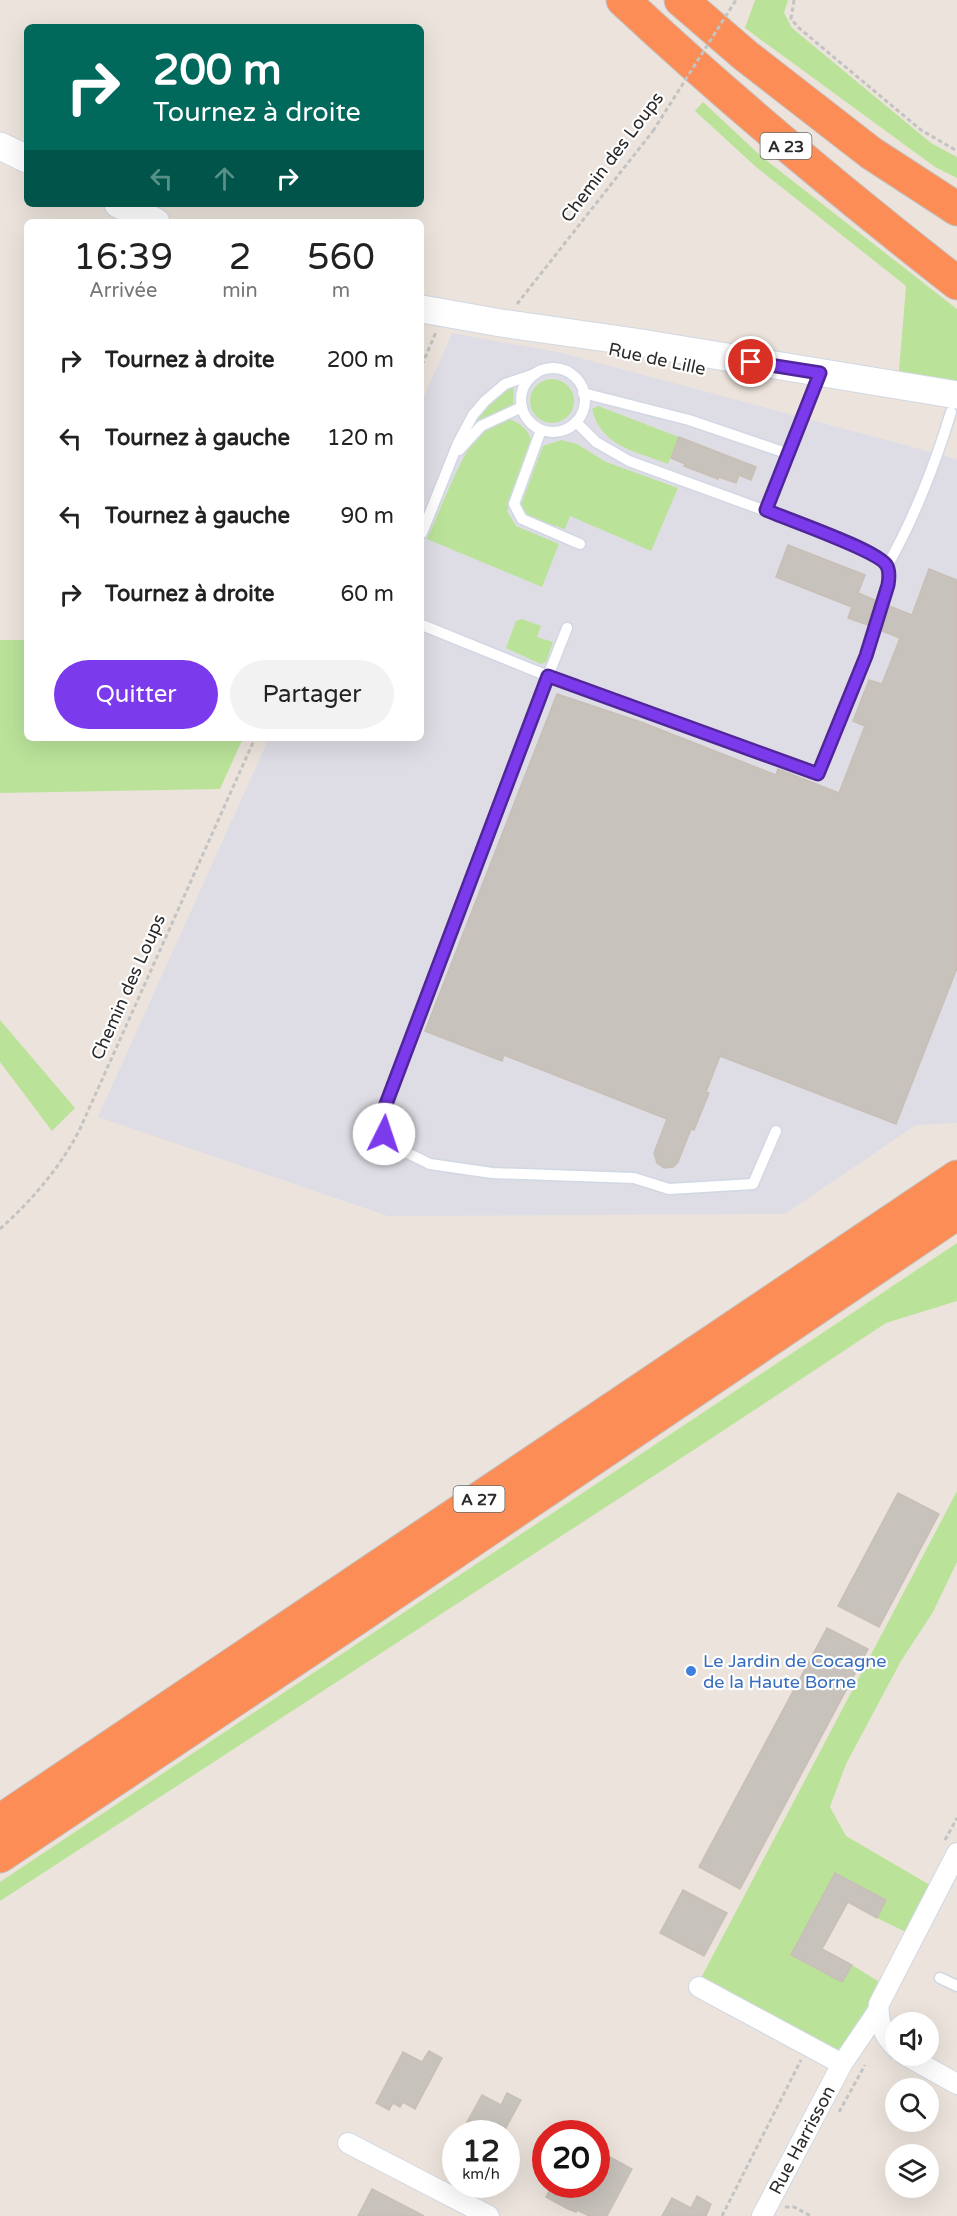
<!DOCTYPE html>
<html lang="fr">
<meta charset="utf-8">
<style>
:root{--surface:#fff;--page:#f2f2f2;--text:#222;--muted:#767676;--accent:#7c3aed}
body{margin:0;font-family:"Varela Round",sans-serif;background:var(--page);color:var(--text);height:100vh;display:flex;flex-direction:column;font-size:22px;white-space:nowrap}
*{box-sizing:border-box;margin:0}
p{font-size:20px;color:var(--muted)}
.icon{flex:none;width:33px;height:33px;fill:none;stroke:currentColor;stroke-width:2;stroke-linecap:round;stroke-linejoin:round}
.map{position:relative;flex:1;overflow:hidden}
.details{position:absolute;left:24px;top:219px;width:400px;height:522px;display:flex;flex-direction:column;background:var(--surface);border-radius:9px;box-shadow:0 6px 24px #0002}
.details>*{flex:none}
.banner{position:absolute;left:24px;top:24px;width:400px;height:183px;border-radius:9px;box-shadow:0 6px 24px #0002;background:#00695c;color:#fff;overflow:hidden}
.tools{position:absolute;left:885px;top:2012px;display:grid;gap:12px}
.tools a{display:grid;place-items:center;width:54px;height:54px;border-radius:50%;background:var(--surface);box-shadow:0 6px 24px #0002;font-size:30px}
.speed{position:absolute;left:442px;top:2120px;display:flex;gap:12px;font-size:30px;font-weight:700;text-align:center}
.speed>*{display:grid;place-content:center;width:78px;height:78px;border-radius:50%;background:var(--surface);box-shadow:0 6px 24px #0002;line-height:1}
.speed small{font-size:15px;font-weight:400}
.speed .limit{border:9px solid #d22;background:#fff;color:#111}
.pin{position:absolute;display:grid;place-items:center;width:51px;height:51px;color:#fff;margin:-26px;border:3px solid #fff;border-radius:50%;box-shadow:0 2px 6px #0007}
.me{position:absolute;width:66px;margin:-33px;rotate:4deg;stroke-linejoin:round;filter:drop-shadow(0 0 4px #0008)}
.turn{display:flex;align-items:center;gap:21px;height:126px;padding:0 30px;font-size:27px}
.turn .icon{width:78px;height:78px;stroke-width:2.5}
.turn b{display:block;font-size:42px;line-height:51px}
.lanes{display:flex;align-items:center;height:57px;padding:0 30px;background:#0003;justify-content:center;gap:30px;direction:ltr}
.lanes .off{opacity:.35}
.eta{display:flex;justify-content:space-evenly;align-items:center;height:102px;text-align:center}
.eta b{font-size:36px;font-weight:600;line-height:42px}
.button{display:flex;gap:12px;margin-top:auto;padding:12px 30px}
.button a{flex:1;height:69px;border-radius:36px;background:var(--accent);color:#fff;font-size:24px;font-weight:600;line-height:69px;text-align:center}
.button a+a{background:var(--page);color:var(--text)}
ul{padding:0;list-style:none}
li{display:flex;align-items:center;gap:18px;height:78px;padding:0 30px}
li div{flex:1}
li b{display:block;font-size:22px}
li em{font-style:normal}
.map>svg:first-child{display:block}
</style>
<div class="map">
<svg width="957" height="2216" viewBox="0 0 957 2216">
<rect width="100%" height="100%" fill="#ece4dc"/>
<path fill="#dedde5" d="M452,333L558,352L957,459V1123L916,1125L785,1214L388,1216L98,1117L269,738H422V401Z"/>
<g fill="#bae399">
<path d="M755,0H788L784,13L792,28L931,143L957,157V178L935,167L745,28Z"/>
<path d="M703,102L762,157L957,309V383L899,371L906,286L756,167L695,111Z"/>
<circle cx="552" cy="401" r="22"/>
<path d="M512,386L514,387L513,405L472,423L492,400Z"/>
<path d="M598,406L679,437L668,464C636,451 601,447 592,409Z"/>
<path d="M509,419C518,422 529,430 531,439L507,511L516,526L559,544L542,587L427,539C439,514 464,445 483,430C491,424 500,421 509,419Z"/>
<path d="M561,440L577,444L606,462L678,488L651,551L570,516L565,529L525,516L521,505L543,446Z"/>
<path d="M522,619L541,626L537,637L553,642L546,662L541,664L506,648L516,621Z"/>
<path d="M0,640H27V738H243L220,789L0,793Z"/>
<path d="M0,1020L75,1108L52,1131L0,1062Z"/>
<path d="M957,1243V1301L886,1323L712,1438L0,1901V1882Z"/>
<path d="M957,1491V1562L933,1612L901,1661L846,1764L830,1807L846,1836L930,1885L906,1932L877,1918L835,1873L792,1954L842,1981L852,1965L881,1983L840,2055L701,1978Z"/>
</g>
<g fill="#c7c2bb" stroke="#c8bfb6" stroke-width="1.5">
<path d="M679,437L756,467L751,480L739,475L736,483L719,477L718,479L684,466L685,464L671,458Z"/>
<path d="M788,545L865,575L858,593L875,600L868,625L848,618L852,607L776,577Z"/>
<path d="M929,569L957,580V968L896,1124L720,1056L706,1092L709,1093L694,1130L691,1129L678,1162L673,1167L664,1168L657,1163L654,1153L667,1119L504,1055L502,1061L425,1031L557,694L641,722L776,775L778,769L839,793L865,726L853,721L869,680L882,684L900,638L882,631L889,606L912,615Z"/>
<path d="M898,1493L939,1514L879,1627L838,1606Z"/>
<path d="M827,1628L868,1649L740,1889L699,1867Z"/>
<path d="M835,1873L886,1900L877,1918L848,1902L822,1949L852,1965L842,1982L791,1955Z"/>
<path d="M683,1890L727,1913L704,1956L660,1933Z"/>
<path d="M429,2051L442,2058L415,2109L403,2102L400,2107L393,2103L389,2110L376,2103L403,2052L422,2062Z"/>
<path d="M507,2093L521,2100L503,2133H461L482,2095L501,2105Z"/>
<path d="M606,2155L632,2169L607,2216H589L577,2210L576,2212L568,2209L546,2197L553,2184H597V2171Z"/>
<path d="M372,2189L424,2216H358Z"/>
<path d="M697,2196L711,2204L706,2216H662L672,2198L691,2208Z"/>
</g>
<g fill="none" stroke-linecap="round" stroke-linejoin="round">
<defs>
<g id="service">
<circle cx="553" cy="400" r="32"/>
<path d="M583,393L689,420L789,454"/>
<path d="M541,430L514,504L522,519L580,544"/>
<path d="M459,450L481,426L522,407"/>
<path d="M766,511L820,373"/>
<path d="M422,533L458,443L473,415L485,401L505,384L535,374"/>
<path d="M887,566C913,521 936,462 951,412"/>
<path d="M422,625L548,676L380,1120L384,1134L391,1145L430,1164L492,1173L634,1178L669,1189L753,1184L776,1131"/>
<path d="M567,628L548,676L818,774L866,656L888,585L887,566L872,553L766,511L629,461L596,442L576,422"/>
<path d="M940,1978L957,1986"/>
</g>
<g id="minor">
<path d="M699,1987L842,2064L762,2216"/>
<path d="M896,2048C884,2036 877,2020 879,2004L957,1853"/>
<path d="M905,2055L957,2084"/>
<path d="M842,2064L878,2011"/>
<path d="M348,2143L489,2216"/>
</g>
<g id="secondary">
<path d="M0,146L27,159"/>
<path d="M118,204L156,222"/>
<path d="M422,309L501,323L635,342L957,395"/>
</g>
<g id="motorway">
<path d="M623,0C730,100 842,193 957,283"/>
<path d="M681,0L746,56L871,153L957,209"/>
<path d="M0,1821L957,1177"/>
<path d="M0,1856L360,1616L957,1213"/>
</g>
</defs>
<use href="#service" stroke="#d1d7e3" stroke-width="13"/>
<use href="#minor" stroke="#d1d7e3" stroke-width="22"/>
<use href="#secondary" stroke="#d1d7e3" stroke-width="29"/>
<use href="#motorway" stroke="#c3c3c3" stroke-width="35"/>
<g stroke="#c3c3c3" stroke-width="3" stroke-dasharray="4.5 3" stroke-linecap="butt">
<path d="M794,0L791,19L799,28L921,130L957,151"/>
<path d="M517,304L653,131"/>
<path d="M422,365L436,332"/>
<path d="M0,1229C32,1200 59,1169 79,1131L255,738"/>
<path d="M945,1840L957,1818"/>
<path d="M839,2112L865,2065"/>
<path d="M785,2207H794L811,2216"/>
<path d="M722,2216L801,2060"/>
</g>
<use href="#service" stroke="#fff" stroke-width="10"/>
<use href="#minor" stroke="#fff" stroke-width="20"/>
<use href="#secondary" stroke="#fff" stroke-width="27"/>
<use href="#motorway" stroke="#fd8d56" stroke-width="33"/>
<path stroke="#c3c3c3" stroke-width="3" stroke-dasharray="4.5 3" stroke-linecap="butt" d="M653,131L736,0"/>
</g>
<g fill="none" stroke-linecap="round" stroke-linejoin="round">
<defs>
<path id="route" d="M384,1134L380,1120L548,676L818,774L866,656L888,585C889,579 890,572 887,566C880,551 786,519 766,510L820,373L751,362"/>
</defs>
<use href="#route" stroke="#51269a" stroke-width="15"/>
<use href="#route" stroke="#7c3aed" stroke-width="10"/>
</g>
<circle fill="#3f7fe0" stroke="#fff" stroke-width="2" cx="691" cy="1671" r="6"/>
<g text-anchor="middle" stroke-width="4.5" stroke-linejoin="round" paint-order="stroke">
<g fill="#fff" stroke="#6a6a6a" stroke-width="1.5">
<rect x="760.5" y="133" width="51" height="26" rx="4.5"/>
<rect x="453.5" y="1486" width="51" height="26" rx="4.5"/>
</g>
<g font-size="16" font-weight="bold" fill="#2a2a2a">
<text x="786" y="152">A 23</text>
<text x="479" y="1505">A 27</text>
</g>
<g font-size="18" fill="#2a2a2a" stroke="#fff">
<text transform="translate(612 157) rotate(-53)" y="6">Chemin des Loups</text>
<text transform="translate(657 359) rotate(12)" y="6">Rue de Lille</text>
<text transform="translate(128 987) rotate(-66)" y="6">Chemin des Loups</text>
<text transform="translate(802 2140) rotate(-62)" y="6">Rue Harrisson</text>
</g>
<g font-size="18" fill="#366cbe" stroke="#fff" text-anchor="start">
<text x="703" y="1667">Le Jardin de Cocagne<tspan x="703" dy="21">de la Haute Borne</tspan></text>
</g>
</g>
</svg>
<div class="tools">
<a><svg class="icon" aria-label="sound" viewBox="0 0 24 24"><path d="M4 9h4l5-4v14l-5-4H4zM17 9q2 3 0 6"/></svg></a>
<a><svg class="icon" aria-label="search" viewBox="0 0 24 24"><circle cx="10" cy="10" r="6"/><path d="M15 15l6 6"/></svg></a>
<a><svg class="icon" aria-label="layers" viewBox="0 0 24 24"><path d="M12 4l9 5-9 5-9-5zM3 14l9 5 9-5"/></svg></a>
</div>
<div class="speed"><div>12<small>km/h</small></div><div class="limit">20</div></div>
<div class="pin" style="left:751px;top:362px;background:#d93025"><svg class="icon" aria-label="arrive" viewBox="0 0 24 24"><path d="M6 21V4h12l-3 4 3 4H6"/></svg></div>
<svg class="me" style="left:384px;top:1134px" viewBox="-20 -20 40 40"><circle r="19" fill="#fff"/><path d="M0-13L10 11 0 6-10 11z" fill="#7c3aed"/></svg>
<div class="banner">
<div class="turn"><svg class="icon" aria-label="right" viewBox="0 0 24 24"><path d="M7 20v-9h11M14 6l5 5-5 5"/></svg><div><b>200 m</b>Tournez à droite</div></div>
<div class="lanes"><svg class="icon off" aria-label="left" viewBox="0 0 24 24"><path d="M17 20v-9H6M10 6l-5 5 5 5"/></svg><svg class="icon off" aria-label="ahead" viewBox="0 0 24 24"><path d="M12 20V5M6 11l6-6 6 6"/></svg><svg class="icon" aria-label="right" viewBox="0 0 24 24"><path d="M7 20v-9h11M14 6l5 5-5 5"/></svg></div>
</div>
<section class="details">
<div class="eta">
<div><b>16:39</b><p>Arrivée</p></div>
<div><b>2</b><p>min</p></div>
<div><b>560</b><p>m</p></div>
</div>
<ul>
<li><svg class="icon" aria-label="right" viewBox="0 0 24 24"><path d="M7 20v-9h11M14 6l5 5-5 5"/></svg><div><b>Tournez à droite</b></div><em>200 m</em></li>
<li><svg class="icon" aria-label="left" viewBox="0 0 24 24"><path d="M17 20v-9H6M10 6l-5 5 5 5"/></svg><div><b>Tournez à gauche</b></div><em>120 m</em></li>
<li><svg class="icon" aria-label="left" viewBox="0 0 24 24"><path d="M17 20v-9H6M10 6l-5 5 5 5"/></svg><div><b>Tournez à gauche</b></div><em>90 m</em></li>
<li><svg class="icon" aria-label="right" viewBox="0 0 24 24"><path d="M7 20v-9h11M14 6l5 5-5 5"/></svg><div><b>Tournez à droite</b></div><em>60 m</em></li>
</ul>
<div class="button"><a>Quitter</a><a>Partager</a></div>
</section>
</div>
